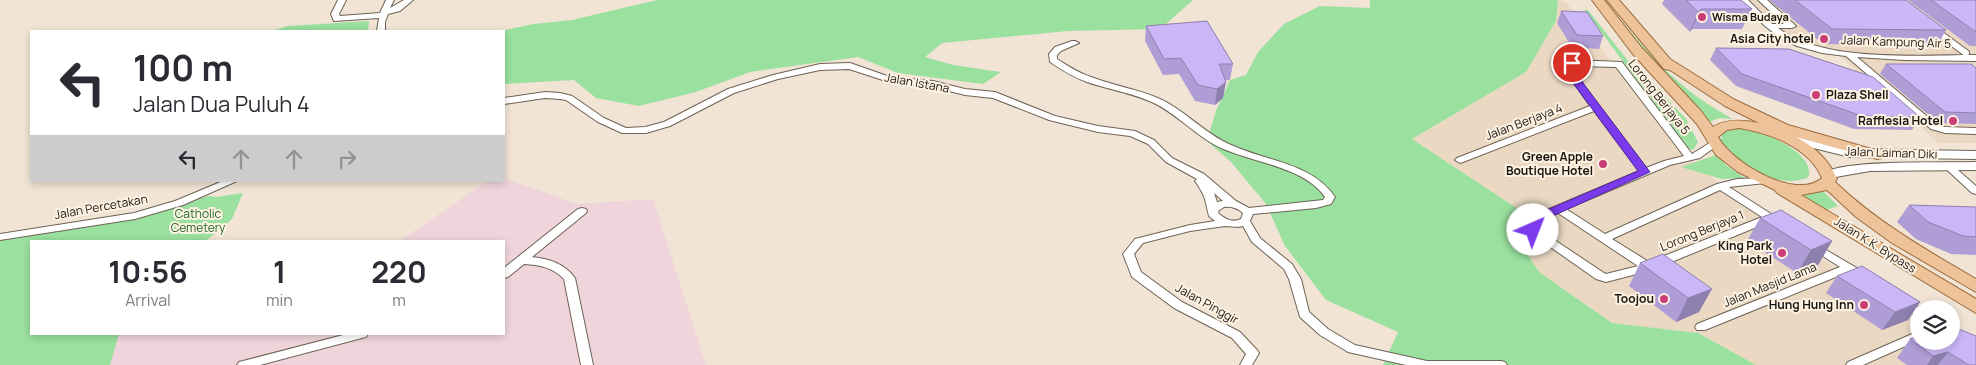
<!DOCTYPE html>
<style>
:root{--surface:#fff;--page:#f7f7f7;--text:#2b2b33;--muted:#7c7c81}
body{margin:0;font-family:Manrope,sans-serif;background:var(--page);color:var(--text);height:100vh;display:flex;flex-direction:column;font-size:19px;white-space:nowrap}
*{box-sizing:border-box;margin:0}
p{font-size:16px;color:var(--muted)}
.icon{flex:none;width:28px;height:28px;fill:none;stroke:currentColor;stroke-width:2;stroke-linecap:round;stroke-linejoin:round}
.map{position:relative;flex:1;overflow:hidden}
.details{position:absolute;left:30px;top:240px;width:475px;height:95px;display:flex;flex-direction:column;background:var(--surface);border-radius:0px;box-shadow:0 2px 8px #0003}
.details>*{flex:none}
.guide{position:absolute;left:30px;top:30px;width:475px;height:152px;border-radius:0px;box-shadow:0 2px 8px #0003;background:#fff;color:var(--text);overflow:hidden}
.fabs{position:absolute;left:1910px;top:300px;display:grid;gap:10px}
.fabs a{display:grid;place-items:center;width:50px;height:50px;border-radius:50%;background:var(--surface);box-shadow:0 2px 8px #0003;font-size:25px}
.pin{position:absolute;display:grid;place-items:center;width:42px;height:42px;color:#fff;margin:-21px;border:2px solid #fff;border-radius:50%;box-shadow:0 1px 5px #0007}
.me{position:absolute;width:55px;margin:-28px;rotate:44deg;stroke-linejoin:round;filter:drop-shadow(0 0 4px #0008)}
.turn{display:flex;align-items:center;gap:18px;height:105px;padding:0 20px;font-size:22px}
.turn .icon{width:65px;height:65px;stroke-width:2.5}
.turn b{display:block;font-size:35px;line-height:42px}
.lanes{display:flex;align-items:center;height:48px;padding:0 20px;background:#0003;justify-content:center;gap:25px;direction:ltr}
.lanes .off{opacity:.35}
.eta{display:flex;justify-content:space-evenly;align-items:center;height:85px;text-align:center}
.eta b{font-size:30px;font-weight:700;line-height:35px}
.map>svg:first-child{display:block}
</style>
<div class="map">
<svg width="1976" height="365" viewBox="0 0 1976 365">
<rect width="100%" height="100%" fill="#f1e4d5"/>
<g fill="#ead8c3">
<path d="M1558,0L1566,2L1679,150L1772,227L1919,322V341L1976,365H1756L1698,333L1612,323L1539,272L1512,232L1524,213L1412,139L1526,72L1556,21Z"/>
<path d="M1748,0H1976V143H1938L1838,54L1825,52L1787,35Z"/>
</g>
<path fill="#efd5db" d="M504,178L577,204L653,199L706,365H110L119,334H504V241H399L488,181H504Z"/>
<g fill="#9ae09f">
<path d="M657,0H1193L1160,29L1068,31L942,43L925,57L953,65L1001,72L983,84L898,73L858,57L750,72L696,92L639,106L596,98L574,80L504,84V31H500L534,24L572,20Z"/>
<path d="M1370,0H1558L1556,21L1526,72L1412,139L1524,213L1513,232L1539,272L1612,323L1698,333L1756,365H1383L1398,332L1326,300L1285,246L1266,204L1231,162L1207,141L1216,111L1230,80L1246,75L1258,52L1284,24L1320,6L1370,8Z"/>
<path d="M1601,0H1605C1644,49 1676,89 1733,119L1720,118L1709,122L1678,91Z"/>
<path d="M1584,9L1588,10L1632,66L1645,75L1686,119L1698,142L1693,150L1688,148L1677,134Z"/>
<path d="M369,21L368,31H272L288,26Z"/>
<path d="M1732,129C1753,127 1812,148 1809,175L1807,178C1776,189 1738,167 1721,141L1722,133Z"/>
<path d="M1716,155L1727,166L1745,178L1722,179L1681,167Z"/>
<path d="M1821,189L1838,206L1826,210L1796,193Z"/>
<path d="M243,193L232,219L206,241H31V334H119L110,365H0V240L133,219L208,196L216,197Z"/>
</g>
<g fill="none" stroke-linecap="round" stroke-linejoin="round">
<defs>
<path id="pedestrian" d="M1936,31L1966,53"/>
<g id="minor">
<path d="M338,0H346L339,14L340,16L380,13L386,0H394L390,8L404,0H413L400,11L388,14L385,22V31H377L379,18L334,21L331,14Z"/>
<path d="M1739,0H1748L1772,24H1784L1758,0H1767L1796,26L1792,28H1778C1822,63 1922,55 1976,55V61L1904,60L1857,57L1937,125L1945,127L1976,128V134L1945,133L1931,129L1846,56L1822,53L1797,46L1780,38L1765,26Z"/>
<path d="M1072,41H1075L1079,43L1061,51L1057,55V59C1068,66 1079,73 1091,77C1114,86 1138,89 1160,99C1186,111 1205,134 1231,145C1266,161 1312,163 1335,197L1331,204L1316,208L1253,214L1250,221L1260,238L1292,264L1301,279L1309,312L1328,329L1355,345L1427,361H1501L1505,362L1507,365H1406L1348,352L1320,335L1300,317L1289,279L1284,269L1252,242L1243,226L1238,227L1225,226L1190,231L1143,243L1134,254L1141,272L1182,302L1240,332L1257,350L1259,353L1252,365H1240L1246,354L1232,338L1174,308L1132,277L1123,254L1135,239L1190,225L1215,221L1209,216C1205,199 1206,197 1195,181L1197,179L1166,162L1148,144L1130,136L1098,132L1049,120L993,98L965,95L933,87L889,82L849,69L820,70L778,79L734,93L670,126L646,133H622L598,122L566,100L560,99L545,98L504,104V98L545,92L560,93L572,96L604,118L626,128L645,127L664,122L728,89L773,75L820,64L850,63L890,77L933,81L965,89L995,92L1055,116L1098,126L1135,131L1154,140L1172,158L1204,174L1236,201L1249,208L1323,200L1325,197C1305,168 1257,163 1226,150C1200,140 1181,117 1156,104C1134,93 1110,90 1087,82C1073,77 1062,70 1050,62L1049,54L1055,47ZM1214,193L1223,201L1217,202ZM1224,207C1232,206 1237,208 1243,213L1241,219C1232,223 1226,219 1219,214L1218,211Z"/>
<path d="M1572,60L1622,62L1692,154L1711,142H1717L1719,144L1700,158L1670,165L1566,209L1605,234L1717,184L1737,179L1761,178L1765,179L1766,181L1765,183L1729,187L1779,219L1780,221L1779,223L1775,224L1769,222L1652,270L1606,282L1596,279L1529,232L1528,225L1535,215L1639,171L1594,111L1463,162L1460,163L1455,160L1457,158L1590,106L1574,83L1568,63ZM1577,66L1616,67L1684,156L1664,161L1646,168L1582,83ZM1720,190L1762,217L1649,262L1612,239ZM1558,213L1638,266L1606,274L1604,273L1538,229C1539,218 1550,216 1558,213Z"/>
<path d="M1948,163L1951,164L1976,186V194L1972,193L1945,168L1943,166Z"/>
<path d="M223,181H237L183,205L135,219L0,240V234L134,213L175,201Z"/>
<path d="M582,208L586,209L587,211L586,213L532,257C549,259 564,263 575,278L593,365H581L564,279C552,267 540,265 524,264L508,277L504,278V268L578,209Z"/>
<path d="M1814,243L1867,274L1869,277L1867,280H1859L1848,272L1705,330H1697L1695,327L1697,324L1840,267L1810,248L1809,246Z"/>
<path d="M1903,299L1921,309H1919V317L1899,306L1897,303L1899,300Z"/>
<path d="M1919,331V340L1863,365H1846L1848,362Z"/>
<path d="M347,334H368L366,337L362,338L260,365H237L239,362L243,361Z"/>
</g>
<g id="tertiary">
<path d="M1793,135L1850,149L1976,151V159L1850,157L1789,142L1787,139Z"/>
<path d="M1976,162V170L1870,171L1830,178L1824,174C1837,159 1951,163 1976,162Z"/>
</g>
<path id="primary" d="M1592,0H1604L1641,47L1700,110L1713,127C1726,118 1744,120 1759,123L1725,106L1670,70L1664,69L1607,0H1619L1670,59L1735,100L1788,125L1882,152L1884,155L1882,158L1877,159L1796,137C1815,147 1829,160 1837,179L1835,182C1877,222 1926,250 1976,279V292L1892,243L1856,217L1827,190L1801,195L1976,299V313L1777,193L1775,190L1738,172L1716,155L1697,124L1632,53ZM1739,128C1770,133 1809,147 1822,178C1796,201 1732,163 1718,137L1727,130Z"/>
</defs>
<use href="#pedestrian" stroke="#6d6255" stroke-width="8"/>
<use href="#minor" stroke="#6d6255" stroke-width="2"/>
<use href="#tertiary" stroke="#6d6255" stroke-width="2"/>
<use href="#primary" stroke="#9c6c3d" stroke-width="2"/>
<use href="#pedestrian" stroke="#fff" stroke-width="6"/>
<use href="#minor" fill="#fff" fill-rule="evenodd"/>
<use href="#tertiary" fill="#fff" fill-rule="evenodd"/>
<use href="#primary" fill="#eec399" fill-rule="evenodd"/>
</g>
<g fill="#af9dd5">
<path d="M1664,0H1741L1752,9L1742,29H1692L1690,32L1662,4Z"/>
<path d="M1769,0H1906L1946,30L1937,46L1823,44Z"/>
<path d="M1908,0H1976V46H1970Z"/>
<path d="M1561,11L1603,36L1599,49L1572,47L1557,23Z"/>
<path d="M1146,26L1233,64L1230,80H1225L1223,98L1215,105L1195,101L1179,74L1163,75L1145,41Z"/>
<path d="M1716,48L1920,117L1912,130L1854,129L1736,86L1710,60Z"/>
<path d="M1886,64L1976,68V124L1938,123L1880,74Z"/>
<path d="M1909,205L1976,207V255L1951,254L1916,239L1897,222Z"/>
<path d="M1760,218L1832,241L1818,265L1797,273L1747,241Z"/>
<path d="M1663,254L1699,312L1676,322L1629,286L1640,263Z"/>
<path d="M1837,276L1908,320L1882,330L1826,293Z"/>
<path d="M1910,339L1951,341L1976,365H1907L1897,358Z"/>
</g>
<g fill="#8e80ae">
<path d="M1701,9L1692,29L1690,32L1698,12Z"/>
<path d="M1226,82L1223,98L1215,105L1217,89Z"/>
<path d="M1832,241L1818,265L1797,273L1811,250Z"/>
<path d="M1712,289L1699,312L1676,322L1688,298Z"/>
<path d="M1920,302L1908,320L1882,330L1895,312Z"/>
<path d="M1948,352L1938,365H1927L1933,356Z"/>
</g>
<g fill="#cbb7f8" stroke="#8e80ae">
<path d="M1686,0H1741L1752,9H1701L1698,12Z"/>
<path d="M1795,0H1906L1946,30L1832,29Z"/>
<path d="M1931,0H1976V32Z"/>
<path d="M1561,11L1587,12L1603,36L1577,35Z"/>
<path d="M1207,21L1233,64H1219L1226,82L1217,89L1198,85L1181,58L1164,59L1146,26Z"/>
<path d="M1716,48L1789,49L1873,77L1920,117L1862,116L1742,74Z"/>
<path d="M1886,64H1971L1976,68V113L1945,112Z"/>
<path d="M1909,205L1976,207V237L1963,236L1928,222Z"/>
<path d="M1781,210L1832,241L1811,250L1760,218Z"/>
<path d="M1663,254L1712,289L1688,298L1640,263Z"/>
<path d="M1862,266L1920,302L1895,312L1837,276Z"/>
<path d="M1951,326L1976,336V365H1969L1948,352L1933,356L1910,339L1919,336V341H1951Z"/>
</g>
<path fill="#7c3aed" stroke="#51269a" d="M1572,60L1577,63L1583,83L1650,172L1544,220L1539,225L1537,232H1529L1527,225L1535,215L1638,171L1573,83L1567,63Z"/>
<g fill="#c93e76" stroke="#fef2e2" stroke-width="2">
<circle cx="1702" cy="17" r="5"/>
<circle cx="1824" cy="39" r="5"/>
<circle cx="1816" cy="95" r="5"/>
<circle cx="1953" cy="121" r="5"/>
<circle cx="1603" cy="164" r="5"/>
<circle cx="1782" cy="253" r="5"/>
<circle cx="1664" cy="299" r="5"/>
<circle cx="1864" cy="305" r="5"/>
</g>
<g text-anchor="middle" stroke-width="4" stroke-linejoin="round" paint-order="stroke">
<g font-size="11" font-weight="bold" fill="#1a1611" stroke="#fef2e2" text-anchor="start">
<text x="1712" y="21">Wisma Budaya</text>
</g>
<g font-size="12" font-weight="bold" fill="#1a1611" stroke="#fef2e2" text-anchor="end">
<text x="1814" y="43">Asia City hotel</text>
<text x="1826" y="99" text-anchor="start">Plaza Shell</text>
<text x="1943" y="125">Rafflesia Hotel</text>
<text x="1593" y="161">Green Apple<tspan x="1593" dy="14">Boutique Hotel</tspan></text>
<text x="1772" y="250">King Park<tspan x="1772" dy="14">Hotel</tspan></text>
<text x="1654" y="303">Toojou</text>
<text x="1854" y="309">Hung Hung Inn</text>
</g>
<g font-size="12" fill="#1a1611" stroke="#fef2e2">
<text transform="translate(1896 42) rotate(2)" y="4">Jalan Kampung Air 5</text>
<text transform="translate(917 83) rotate(10)" y="4">Jalan Istana</text>
<text transform="translate(1659 97) rotate(52)" y="4">Lorong Berjaya 5</text>
<text transform="translate(1524 122) rotate(-21)" y="4">Jalan Berjaya 4</text>
<text transform="translate(1891 153) rotate(2)" y="4">Jalan Laiman Diki</text>
<text transform="translate(101 207) rotate(-10)" y="4">Jalan Percetakan</text>
<text transform="translate(1702 231) rotate(-22)" y="4">Lorong Berjaya 1</text>
<text transform="translate(1875 245) rotate(32)" y="4">Jalan K.K. Bypass</text>
<text transform="translate(1770 285) rotate(-22)" y="4">Jalan Masjid Lama</text>
<text transform="translate(1207 304) rotate(29)" y="4">Jalan Pinggir</text>
</g>
<g font-size="12" fill="#1f662a" stroke="#fef2e2">
<text x="198" y="218">Catholic<tspan x="198" dy="14">Cemetery</tspan></text>
</g>
</g>
</svg>
<div class="fabs">
<a><svg class="icon" aria-label="layers" viewBox="0 0 24 24"><path d="M12 4l9 5-9 5-9-5zM3 14l9 5 9-5"/></svg></a>
</div>
<div class="pin" style="left:1572px;top:63px;background:#d93025"><svg class="icon" aria-label="arrive" viewBox="0 0 24 24"><path d="M6 21V4h12l-3 4 3 4H6"/></svg></div>
<svg class="me" style="left:1533px;top:230px" viewBox="-20 -20 40 40"><circle r="19" fill="#fff"/><path d="M0-13L10 11 0 6-10 11z" fill="#7c3aed"/></svg>
<div class="guide">
<div class="turn"><svg class="icon" aria-label="left" viewBox="0 0 24 24"><path d="M17 20v-9H6M10 6l-5 5 5 5"/></svg><div><b>100 m</b>Jalan Dua Puluh 4</div></div>
<div class="lanes"><svg class="icon" aria-label="left" viewBox="0 0 24 24"><path d="M17 20v-9H6M10 6l-5 5 5 5"/></svg><svg class="icon off" aria-label="ahead" viewBox="0 0 24 24"><path d="M12 20V5M6 11l6-6 6 6"/></svg><svg class="icon off" aria-label="ahead" viewBox="0 0 24 24"><path d="M12 20V5M6 11l6-6 6 6"/></svg><svg class="icon off" aria-label="right" viewBox="0 0 24 24"><path d="M7 20v-9h11M14 6l5 5-5 5"/></svg></div>
</div>
<section class="details">
<div class="eta">
<div><b>10:56</b><p>Arrival</p></div>
<div><b>1</b><p>min</p></div>
<div><b>220</b><p>m</p></div>
</div>
</section>
</div>
